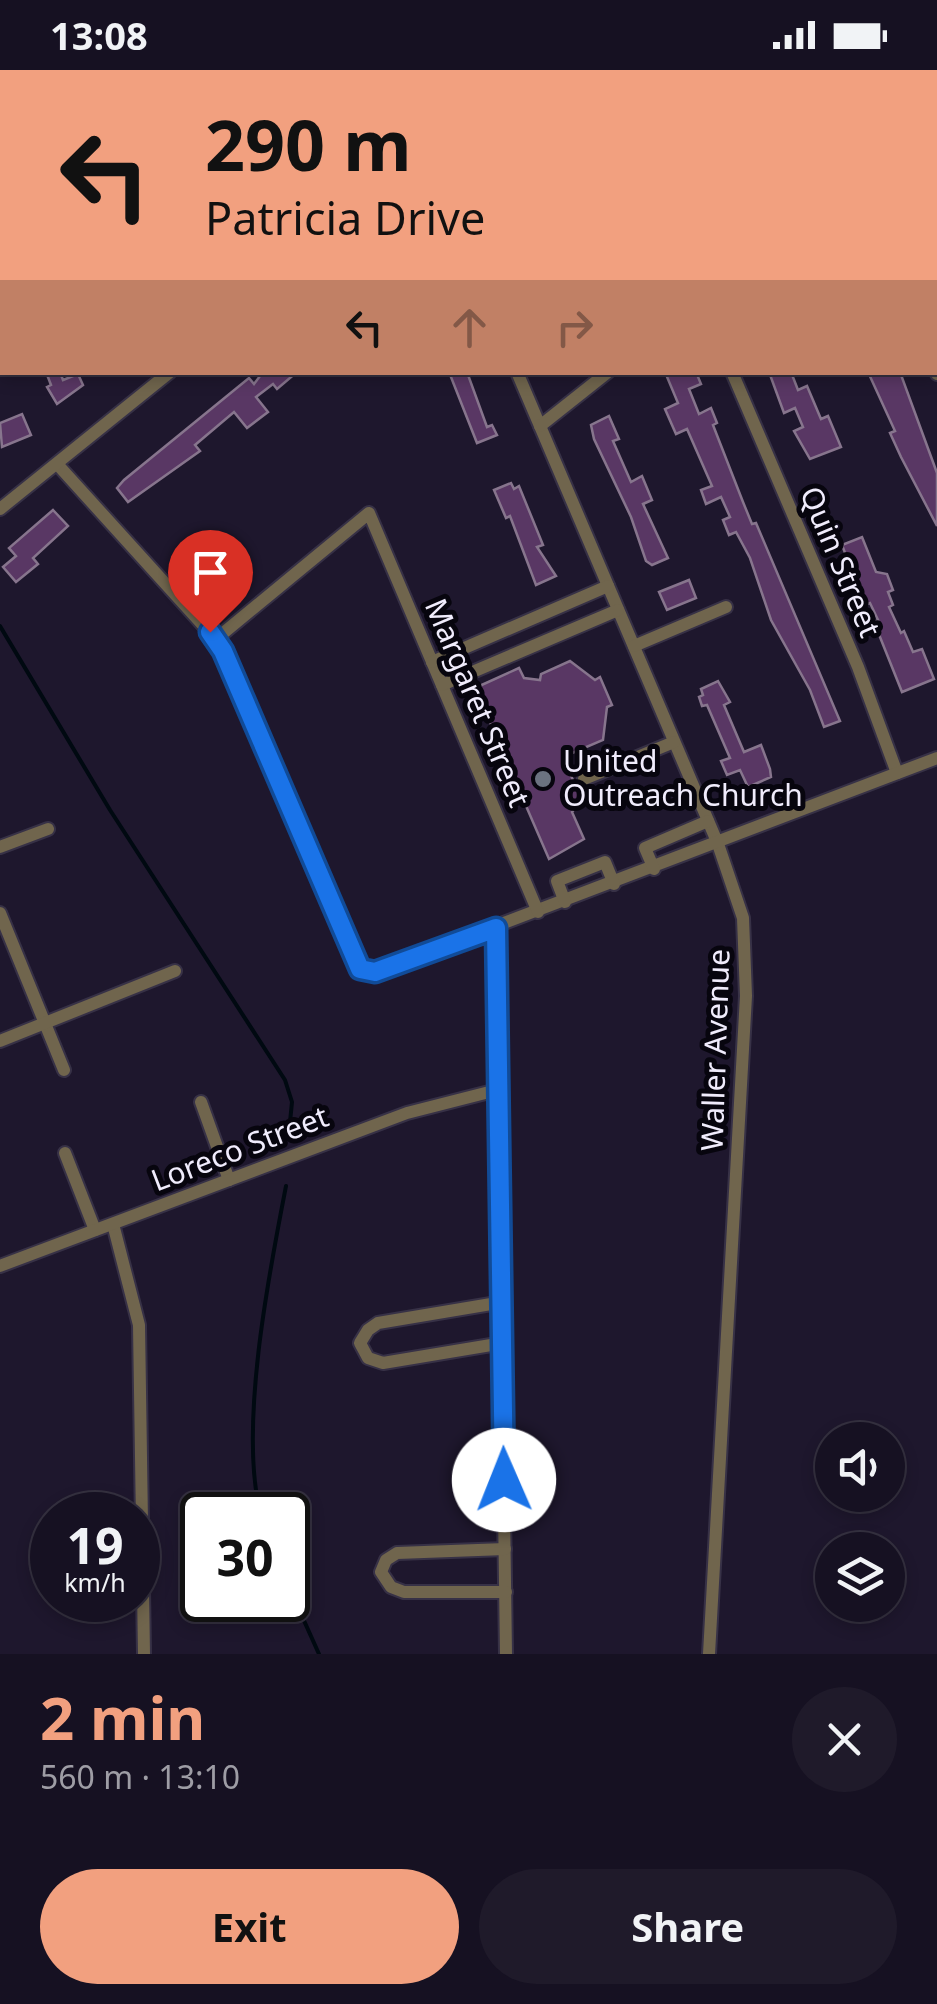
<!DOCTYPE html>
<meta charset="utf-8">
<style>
:root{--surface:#161122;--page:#1f1a2a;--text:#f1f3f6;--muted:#9e9da5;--line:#353140;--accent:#f2a07f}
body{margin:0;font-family:"Noto Sans",sans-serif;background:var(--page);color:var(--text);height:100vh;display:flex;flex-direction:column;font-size:38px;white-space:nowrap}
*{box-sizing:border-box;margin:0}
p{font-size:32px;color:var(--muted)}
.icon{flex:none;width:55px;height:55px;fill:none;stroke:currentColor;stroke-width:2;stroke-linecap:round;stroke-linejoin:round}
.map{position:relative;height:1584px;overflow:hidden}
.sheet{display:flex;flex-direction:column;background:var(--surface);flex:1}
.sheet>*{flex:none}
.guide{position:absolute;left:0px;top:0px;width:938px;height:305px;box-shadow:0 5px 15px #0003,0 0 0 2px var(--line);background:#f2a07f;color:#111;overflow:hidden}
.tools{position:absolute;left:815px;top:1352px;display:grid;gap:20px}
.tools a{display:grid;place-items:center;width:90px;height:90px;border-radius:50%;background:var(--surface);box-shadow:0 5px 15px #0003,0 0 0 2px var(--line);font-size:50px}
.speed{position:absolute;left:30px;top:1422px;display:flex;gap:20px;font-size:50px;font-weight:700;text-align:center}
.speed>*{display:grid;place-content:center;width:130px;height:130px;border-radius:50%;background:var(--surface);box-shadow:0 5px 15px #0003,0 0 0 2px var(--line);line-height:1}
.speed small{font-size:25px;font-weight:400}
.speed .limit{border:5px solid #111;border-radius:15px;background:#fff;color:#111}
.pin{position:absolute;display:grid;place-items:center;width:85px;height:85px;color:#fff;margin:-102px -42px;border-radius:50% 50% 50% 0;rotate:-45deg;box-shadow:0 0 10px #0007}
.pin .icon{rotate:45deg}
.me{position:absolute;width:110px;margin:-55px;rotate:359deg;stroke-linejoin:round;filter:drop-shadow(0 0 8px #0008)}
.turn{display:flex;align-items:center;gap:35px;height:210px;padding:0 40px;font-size:45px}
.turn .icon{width:130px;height:130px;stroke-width:2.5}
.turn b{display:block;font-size:70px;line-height:85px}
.lanes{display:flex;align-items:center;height:95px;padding:0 40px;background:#0003;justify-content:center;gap:50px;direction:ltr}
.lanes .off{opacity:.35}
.round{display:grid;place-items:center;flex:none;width:105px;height:105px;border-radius:52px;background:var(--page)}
.head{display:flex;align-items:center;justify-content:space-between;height:170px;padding:0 40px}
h1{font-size:60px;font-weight:700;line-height:75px;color:var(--accent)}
.action{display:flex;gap:20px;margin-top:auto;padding:20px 40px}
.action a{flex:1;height:115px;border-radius:60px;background:var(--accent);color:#111;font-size:40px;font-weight:700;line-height:115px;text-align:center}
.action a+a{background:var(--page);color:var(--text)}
.status{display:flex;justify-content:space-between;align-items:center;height:70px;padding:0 50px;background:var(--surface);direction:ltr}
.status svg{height:28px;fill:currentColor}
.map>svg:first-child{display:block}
</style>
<div class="status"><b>13:08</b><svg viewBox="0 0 49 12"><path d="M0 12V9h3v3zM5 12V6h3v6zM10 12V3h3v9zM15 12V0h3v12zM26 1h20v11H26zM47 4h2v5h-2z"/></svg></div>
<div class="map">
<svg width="937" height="1584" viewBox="0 0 937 1584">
<rect width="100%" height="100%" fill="#1e172d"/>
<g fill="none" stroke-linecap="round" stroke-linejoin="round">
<g stroke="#000911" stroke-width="4">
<path d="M693,2L696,0"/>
<path d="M0,556L110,740L285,1010L292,1032L290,1052"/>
<path d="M261,1445C238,1361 269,1203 286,1116"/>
<path d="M288,1515L319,1584"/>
</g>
</g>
<g fill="#593764" stroke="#87758d" stroke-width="2.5">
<path d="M46,302H60L63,310L78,304L83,315L57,334L47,317L51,315Z"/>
<path d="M263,302H297L277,319L273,314L256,327L268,342L247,358L234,342L195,375L200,381L128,432L117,418L124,410L249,308L254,314Z"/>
<path d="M449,302H467L487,357L492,355L497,365L477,373Z"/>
<path d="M665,302H696L701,314L689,319L699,344L711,338L717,353L713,355L743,432L752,454L756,453L840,651L824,657L810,620L771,550L750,488L736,462L729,465L723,450L730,447L721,427L706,434L701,420L712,416L687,359L676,364L665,339L678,333Z"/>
<path d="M769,302H791L798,320L807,316L821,349L828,346L841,377L810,389L794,361L803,357L795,338L784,343Z"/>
<path d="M868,302H900L937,403V456L901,387L890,363L895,361Z"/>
<path d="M22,344L31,365L2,377L0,353Z"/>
<path d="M609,346L619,369L613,371L631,412L642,406L652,430L643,434L668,488L652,495L646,491L631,447L594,369L591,355Z"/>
<path d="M511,413L514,419L519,416L543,475L537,477L556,506L536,515L510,446L506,448L494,420Z"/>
<path d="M53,440L68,456L33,488L38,494L16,512L3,497L16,486L9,478Z"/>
<path d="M862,467L876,502L887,504L893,520L888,522L893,535L889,537L901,563L904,561L913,582L922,579L934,609L902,622L874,552L878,550L870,533L865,535L842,475Z"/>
<path d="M689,510L696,528L667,540L659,522Z"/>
<path d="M570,591L595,610L600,607L612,635L607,637L603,670L563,687L582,731L572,742L584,769L549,789L475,618L519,598L524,608L540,610L541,604Z"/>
<path d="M718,611L730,632L724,635L744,682L761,675L770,699L771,707L748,717L740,700L727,705L721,691L730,688L707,635L702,636L699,627L703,625L701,619Z"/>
</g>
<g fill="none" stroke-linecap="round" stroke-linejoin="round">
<defs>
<g id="minor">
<path d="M388,0L389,2"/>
<path d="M206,2L209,0"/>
<path d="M533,2L536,0"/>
<path d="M854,2L857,0"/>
<path d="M0,172L2,170"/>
<path d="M935,179L937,178"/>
<path d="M935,300L937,304"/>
<path d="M517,302L718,774L743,848L746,926L709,1584"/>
<path d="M732,302L858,597L897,703"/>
<path d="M540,356L608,302"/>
<path d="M58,395L220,574L356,894L364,902H375L937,688"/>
<path d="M0,439L170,302"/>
<path d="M216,569L369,443L538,842"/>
<path d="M634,576L726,537"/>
<path d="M432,592L608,516"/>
<path d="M442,615L618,540"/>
<path d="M584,709L674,672"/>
<path d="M0,777L48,759"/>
<path d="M654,799L645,778L708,751"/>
<path d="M565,832L557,811L605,792L614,814"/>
<path d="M0,843L64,1000"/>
<path d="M496,858L506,1584"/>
<path d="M0,971L175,901"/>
<path d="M201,1032L229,1110"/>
<path d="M65,1083L95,1160"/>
<path d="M113,1154L139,1255L144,1584"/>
<path d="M0,1196L407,1043L501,1019"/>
<path d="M503,1273L383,1293L368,1288L360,1273L368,1260L378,1253L503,1232"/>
<path d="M505,1479L397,1483L386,1490L381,1502L391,1517L404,1522H506"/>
</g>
</defs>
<use href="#minor" stroke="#373146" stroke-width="16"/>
<use href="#minor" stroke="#70654d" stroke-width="12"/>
</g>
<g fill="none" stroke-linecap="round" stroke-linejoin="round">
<defs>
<path id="route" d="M210,562L223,581L360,899L375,902L496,858L504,1410"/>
</defs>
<use href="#route" stroke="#114b97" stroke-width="25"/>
<use href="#route" stroke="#1a73e8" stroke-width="18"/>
</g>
<circle fill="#6b7280" stroke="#07050e" stroke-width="4" cx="543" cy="709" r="10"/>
<g text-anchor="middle" stroke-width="10" stroke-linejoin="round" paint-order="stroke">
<g font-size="30" fill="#f0ecfc" stroke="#07050e">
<text transform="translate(840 492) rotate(67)" y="10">Quin Street</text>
<text transform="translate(477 633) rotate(67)" y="10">Margaret Street</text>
<text transform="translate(716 980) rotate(-88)" y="10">Waller Avenue</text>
<text transform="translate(240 1079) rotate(-21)" y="10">Loreco Street</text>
</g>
<g font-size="30" fill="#f0ecfc" stroke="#07050e" text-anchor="start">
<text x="563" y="702">United<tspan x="563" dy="34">Outreach Church</tspan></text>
</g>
</g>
</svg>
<div class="tools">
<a><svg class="icon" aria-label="sound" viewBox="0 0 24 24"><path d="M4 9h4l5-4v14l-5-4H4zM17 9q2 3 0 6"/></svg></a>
<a><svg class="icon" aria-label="layers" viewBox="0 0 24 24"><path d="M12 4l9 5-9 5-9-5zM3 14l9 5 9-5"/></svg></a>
</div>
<div class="speed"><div>19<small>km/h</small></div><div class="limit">30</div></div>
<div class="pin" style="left:210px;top:562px;background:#d93025"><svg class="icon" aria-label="arrive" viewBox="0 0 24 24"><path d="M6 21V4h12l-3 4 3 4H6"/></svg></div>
<svg class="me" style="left:504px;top:1410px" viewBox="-20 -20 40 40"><circle r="19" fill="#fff"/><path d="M0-13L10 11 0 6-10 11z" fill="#1a73e8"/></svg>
<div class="guide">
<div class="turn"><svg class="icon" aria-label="left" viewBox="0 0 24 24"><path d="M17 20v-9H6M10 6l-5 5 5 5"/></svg><div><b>290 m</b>Patricia Drive</div></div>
<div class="lanes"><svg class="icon" aria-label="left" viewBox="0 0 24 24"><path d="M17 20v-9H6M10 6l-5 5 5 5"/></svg><svg class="icon off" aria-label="ahead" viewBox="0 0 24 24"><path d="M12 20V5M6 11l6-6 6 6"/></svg><svg class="icon off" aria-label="right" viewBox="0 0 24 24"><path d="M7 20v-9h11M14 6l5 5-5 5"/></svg></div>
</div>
</div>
<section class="sheet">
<div class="head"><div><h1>2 min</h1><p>560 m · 13:10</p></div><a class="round"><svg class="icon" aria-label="close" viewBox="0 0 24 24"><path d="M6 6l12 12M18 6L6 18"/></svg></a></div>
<div class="action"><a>Exit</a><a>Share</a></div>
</section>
